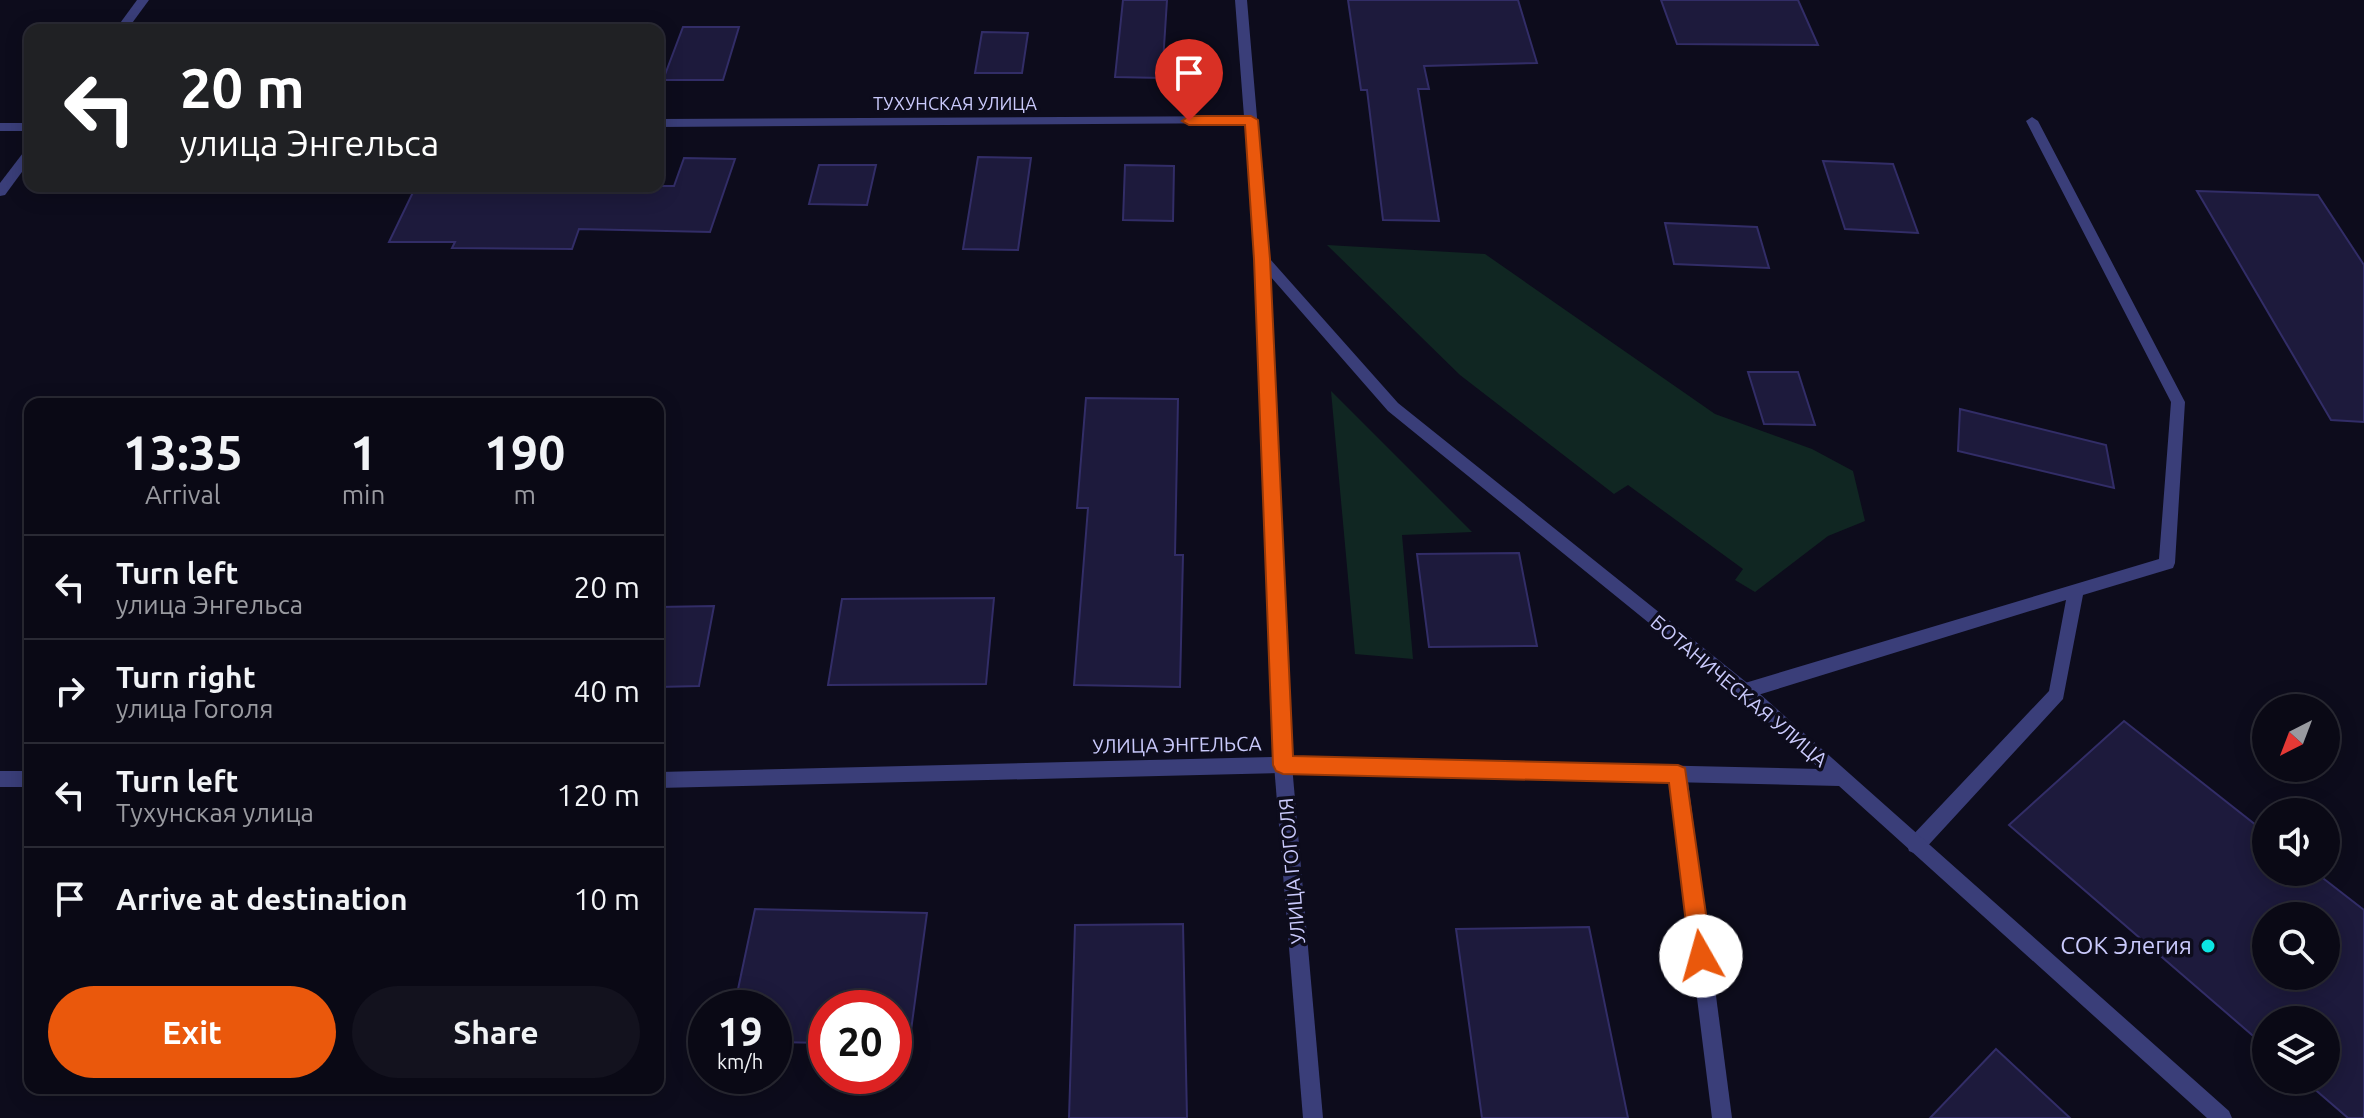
<!DOCTYPE html>
<meta charset="utf-8">
<style>
:root{--surface:#0a0915;--page:#13121e;--text:#f1f3f6;--muted:#999aa0;--line:#2a2a34;--accent:#ea580c}
body{margin:0;font-family:Ubuntu,sans-serif;background:var(--page);color:var(--text);height:100vh;display:flex;flex-direction:column;font-size:30px;white-space:nowrap}
*{box-sizing:border-box;margin:0}
p{font-size:26px;color:var(--muted)}
.icon{flex:none;width:44px;height:44px;fill:none;stroke:currentColor;stroke-width:2;stroke-linecap:round;stroke-linejoin:round}
.map{position:relative;flex:1;overflow:hidden}
.details{position:absolute;left:24px;top:398px;width:640px;height:696px;display:flex;flex-direction:column;background:var(--surface);border-radius:16px;box-shadow:0 4px 20px #0003,0 0 0 2px var(--line)}
.details>*{flex:none}
.guide{position:absolute;left:24px;top:24px;width:640px;height:168px;border-radius:16px;box-shadow:0 4px 20px #0003,0 0 0 2px var(--line);background:#202124;color:#fff;overflow:hidden}
.needle{width:52px;rotate:222deg}
.fabs{position:absolute;left:2252px;top:694px;display:grid;gap:16px}
.fabs a{display:grid;place-items:center;width:88px;height:88px;border-radius:50%;background:var(--surface);box-shadow:0 4px 20px #0003,0 0 0 2px var(--line);font-size:40px}
.speed{position:absolute;left:688px;top:990px;display:flex;gap:16px;font-size:40px;font-weight:700;text-align:center}
.speed>*{display:grid;place-content:center;width:104px;height:104px;border-radius:50%;background:var(--surface);box-shadow:0 4px 20px #0003,0 0 0 2px var(--line);line-height:1}
.speed small{font-size:20px;font-weight:400}
.speed .limit{border:12px solid #d22;background:#fff;color:#111}
.pin{position:absolute;display:grid;place-items:center;width:68px;height:68px;color:#fff;margin:-82px -34px;border-radius:50% 50% 50% 0;rotate:-45deg;box-shadow:0 0 8px #0007}
.pin .icon{rotate:45deg}
.me{position:absolute;width:88px;margin:-44px;rotate:353deg;stroke-linejoin:round;filter:drop-shadow(0 0 6px #0008)}
.turn{display:flex;align-items:center;gap:28px;height:168px;padding:0 24px;font-size:36px}
.turn .icon{width:104px;height:104px;stroke-width:2.5}
.turn b{display:block;font-size:56px;line-height:68px}
.eta{display:flex;justify-content:space-evenly;align-items:center;height:136px;text-align:center}
.eta b{font-size:48px;font-weight:600;line-height:56px}
.button{display:flex;gap:16px;margin-top:auto;padding:16px 24px}
.button a{flex:1;height:92px;border-radius:48px;background:var(--accent);color:#fff;font-size:32px;font-weight:600;line-height:92px;text-align:center}
.button a+a{background:var(--page);color:var(--text)}
ul{padding:0;list-style:none}
li{display:flex;align-items:center;gap:24px;height:104px;padding:0 24px;border-top:2px solid var(--line)}
li div{flex:1}
li b{display:block;font-size:30px}
li em{font-style:normal}
.map>svg:first-child{display:block}
</style>
<div class="map">
<svg width="2364" height="1118" viewBox="0 0 2364 1118">
<rect width="100%" height="100%" fill="#0d0c1c"/>
<g fill="#102622">
<path d="M1327,245L1485,254L1715,414L1812,449L1853,471L1865,521L1828,536L1755,592L1735,580L1743,569L1628,485L1614,494L1460,375Z"/>
<path d="M1331,391L1472,532L1402,535L1413,659L1355,654Z"/>
</g>
<g fill="#1d1a3c" stroke="#322d67" stroke-width="2" fill-rule="evenodd">
<path d="M1123,0H1167L1162,78L1115,77Z"/>
<path d="M1348,0H1518L1537,63L1424,66L1429,89H1418L1439,221L1383,220L1367,90H1361Z"/>
<path d="M1661,0H1798L1818,45L1677,44Z"/>
<path d="M683,27H739L723,80H663Z"/>
<path d="M982,32L1028,33L1022,73H975Z"/>
<path d="M978,157L1031,158L1018,250L963,249Z"/>
<path d="M684,158L735,159L710,232L579,229L572,249L452,248L455,242H389L416,186H674Z"/>
<path d="M1823,161L1893,164L1918,233L1845,229Z"/>
<path d="M819,165H876L867,205L809,204Z"/>
<path d="M1125,165L1174,166L1173,221L1123,220Z"/>
<path d="M2197,191L2318,195L2364,265V422L2331,420Z"/>
<path d="M1665,223L1757,227L1769,268L1674,264Z"/>
<path d="M1748,372H1798L1815,425L1764,424Z"/>
<path d="M1086,398L1178,399L1175,555H1183L1180,687L1074,685L1088,508H1077Z"/>
<path d="M1960,409L2106,445L2114,488L1958,451Z"/>
<path d="M1519,553L1537,646L1429,647L1417,554Z"/>
<path d="M994,598L986,684L828,685L842,599Z"/>
<path d="M714,606L699,686L658,687V607Z"/>
<path d="M2124,721L2266,833V872H2315L2364,910V1118H2348L2304,1080H2326V1020H2266V1047L2009,825ZM2266,916H2326V976H2266Z"/>
<path d="M755,909L927,913L909,1045H894V1008H826V1043L774,1042V1008H734Z"/>
<path d="M1183,924L1187,1118H1069L1075,925Z"/>
<path d="M1589,927L1628,1118H1482L1456,929Z"/>
<path d="M1996,1049L2070,1118H1930Z"/>
</g>
<g fill="none" stroke-linecap="round" stroke-linejoin="round">
<g fill="#3a3e79" fill-rule="evenodd">
<path d="M2032,117L2038,121L2185,402L2175,563L2173,568L2083,595L2063,699L1923,851L1916,854L1909,851L1907,845L1909,839L2049,691L2066,600L1745,699L1739,696L1736,691L1739,686L1745,683L2159,559L2171,402L2026,121Z"/>
<path d="M1678,766L1684,768L1687,774L1732,1118H1712L1669,774L1672,768Z"/>
</g>
<g fill="#3a3e79" fill-rule="evenodd">
<path d="M137,0H149L127,30H115Z"/>
<path d="M1251,116L1257,120L1255,123L658,127V119Z"/>
<rect x="0" y="123" width="30" height="8"/>
<path d="M30,148V161L5,195L0,196V183L26,149Z"/>
<path d="M1283,757L1289,759L1292,765L1323,1118H1303L1274,765L1277,759Z"/>
</g>
<g fill="#3a3e79" fill-rule="evenodd">
<path d="M1235,0H1247L1269,258L1398,403L1751,686L2229,1111L2232,1118H2207L1839,786L1283,773L658,788V772L1274,757L1255,259ZM1270,276L1388,411L1739,696L1820,769L1292,757Z"/>
<rect x="0" y="771" width="30" height="16"/>
</g>
</g>
<path fill="#ea580c" stroke="#983908" stroke-width="2" d="M1251,116L1258,120L1270,259L1293,756L1678,765L1685,768L1712,956L1709,964L1701,967L1693,964L1690,956L1669,783L1283,774L1276,771L1273,765L1254,259L1245,125H1189L1182,121L1189,116Z"/>
<circle fill="#0ce6e3" stroke="#0d0c1c" stroke-width="3" cx="2208" cy="946" r="8"/>
<g text-anchor="middle" stroke-width="7" stroke-linejoin="round" paint-order="stroke">
<g font-size="18" fill="#cacafc" stroke="#0d0c1c">
<text x="955" y="110">ТУХУНСКАЯ УЛИЦА</text>
</g>
<g font-size="20" fill="#cacafc" stroke="#0d0c1c">
<text transform="translate(1739 691) rotate(40)" y="7">БОТАНИЧЕСКАЯ УЛИЦА</text>
<text transform="translate(1177 745) rotate(-1)" y="7">УЛИЦА ЭНГЕЛЬСА</text>
<text transform="translate(1292 871) rotate(-95)" y="7">УЛИЦА ГОГОЛЯ</text>
</g>
<g font-size="24" fill="#cacafc" stroke="#0d0c1c" text-anchor="end">
<text x="2192" y="954">СОК Элегия</text>
</g>
</g>
</svg>
<div class="fabs">
<a><svg class="needle" viewBox="-14 -14 28 28"><path d="M0-13l5 13h-10z" fill="#e53935"/><path d="M0 13l5-13h-10z" fill="#999aa0"/></svg></a>
<a><svg class="icon" aria-label="sound" viewBox="0 0 24 24"><path d="M4 9h4l5-4v14l-5-4H4zM17 9q2 3 0 6"/></svg></a>
<a><svg class="icon" aria-label="search" viewBox="0 0 24 24"><circle cx="10" cy="10" r="6"/><path d="M15 15l6 6"/></svg></a>
<a><svg class="icon" aria-label="layers" viewBox="0 0 24 24"><path d="M12 4l9 5-9 5-9-5zM3 14l9 5 9-5"/></svg></a>
</div>
<div class="speed"><div>19<small>km/h</small></div><div class="limit">20</div></div>
<div class="pin" style="left:1189px;top:121px;background:#d93025"><svg class="icon" aria-label="arrive" viewBox="0 0 24 24"><path d="M6 21V4h12l-3 4 3 4H6"/></svg></div>
<svg class="me" style="left:1701px;top:956px" viewBox="-20 -20 40 40"><circle r="19" fill="#fff"/><path d="M0-13L10 11 0 6-10 11z" fill="#ea580c"/></svg>
<div class="guide">
<div class="turn"><svg class="icon" aria-label="left" viewBox="0 0 24 24"><path d="M17 20v-9H6M10 6l-5 5 5 5"/></svg><div><b>20 m</b>улица Энгельса</div></div>
</div>
<section class="details">
<div class="eta">
<div><b>13:35</b><p>Arrival</p></div>
<div><b>1</b><p>min</p></div>
<div><b>190</b><p>m</p></div>
</div>
<ul>
<li><svg class="icon" aria-label="left" viewBox="0 0 24 24"><path d="M17 20v-9H6M10 6l-5 5 5 5"/></svg><div><b>Turn left</b><p>улица Энгельса</p></div><em>20 m</em></li>
<li><svg class="icon" aria-label="right" viewBox="0 0 24 24"><path d="M7 20v-9h11M14 6l5 5-5 5"/></svg><div><b>Turn right</b><p>улица Гоголя</p></div><em>40 m</em></li>
<li><svg class="icon" aria-label="left" viewBox="0 0 24 24"><path d="M17 20v-9H6M10 6l-5 5 5 5"/></svg><div><b>Turn left</b><p>Тухунская улица</p></div><em>120 m</em></li>
<li><svg class="icon" aria-label="arrive" viewBox="0 0 24 24"><path d="M6 21V4h12l-3 4 3 4H6"/></svg><div><b>Arrive at destination</b></div><em>10 m</em></li>
</ul>
<div class="button"><a>Exit</a><a>Share</a></div>
</section>
</div>
